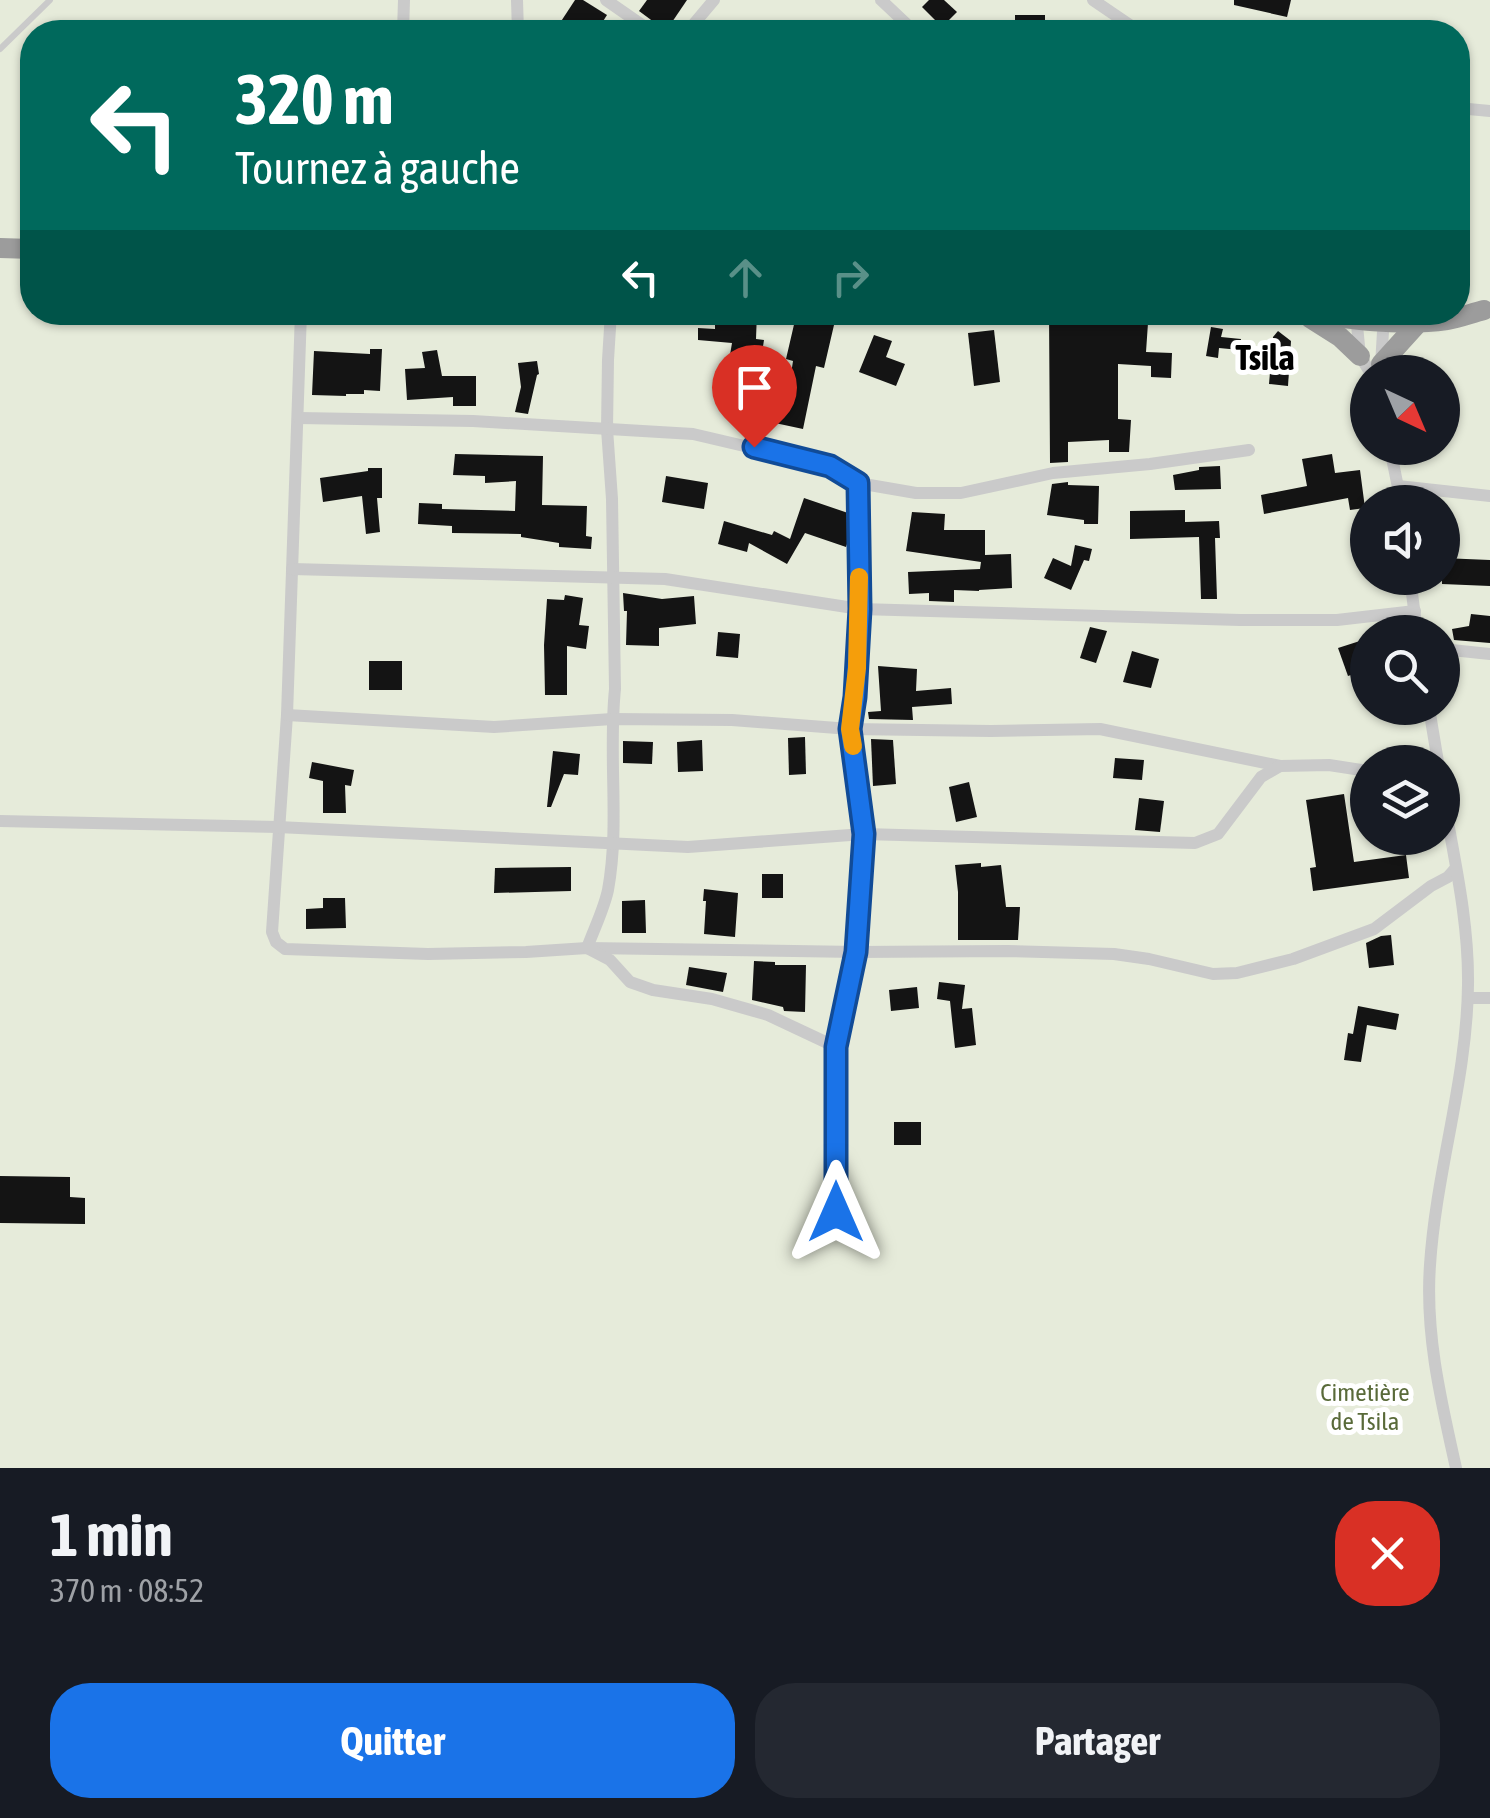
<!DOCTYPE html>
<html lang="fr">
<meta charset="utf-8">
<style>
:root{--surface:#171b24;--page:#242831;--text:#f1f3f6;--muted:#9ea1a6;--accent:#1a73e8}
body{margin:0;font-family:"Asap Condensed",sans-serif;background:var(--page);color:var(--text);height:100vh;display:flex;flex-direction:column;font-size:38px;white-space:nowrap}
*{box-sizing:border-box;margin:0}
p{font-size:32px;color:var(--muted)}
.icon{flex:none;width:55px;height:55px;fill:none;stroke:currentColor;stroke-width:2;stroke-linecap:round;stroke-linejoin:round}
.map{position:relative;height:1468px;overflow:hidden}
.side{display:flex;flex-direction:column;background:var(--surface);flex:1}
.side>*{flex:none}
.banner{position:absolute;left:20px;top:20px;width:1450px;height:305px;border-radius:40px;box-shadow:0 2px 8px #0004;background:#00695c;color:#fff;overflow:hidden}
.needle{width:65px;rotate:136deg}
.fabs{position:absolute;left:1350px;top:355px;display:grid;gap:20px}
.fabs a{display:grid;place-items:center;width:110px;height:110px;border-radius:50%;background:var(--surface);box-shadow:0 2px 8px #0004;font-size:50px}
.pin{position:absolute;display:grid;place-items:center;width:85px;height:85px;color:#fff;margin:-102px -42px;border-radius:50% 50% 50% 0;rotate:-45deg;box-shadow:0 0 10px #0007}
.pin .icon{rotate:45deg}
.me{position:absolute;width:110px;margin:-55px;rotate:0deg;stroke-linejoin:round;filter:drop-shadow(0 0 8px #0008)}
.turn{display:flex;align-items:center;gap:35px;height:210px;padding:0 50px;font-size:45px}
.turn .icon{width:130px;height:130px;stroke-width:2.5}
.turn b{display:block;font-size:70px;line-height:85px}
.lanes{display:flex;align-items:center;height:95px;padding:0 50px;background:#0003;justify-content:center;gap:50px;direction:ltr}
.lanes .off{opacity:.35}
.round{display:grid;place-items:center;flex:none;width:105px;height:105px;border-radius:40px;background:var(--page)}
.headline{display:flex;align-items:center;justify-content:space-between;height:170px;padding:0 50px}
h1{font-size:60px;font-weight:700;line-height:75px}
.cta{display:flex;gap:20px;margin-top:auto;padding:20px 50px}
.cta a{flex:1;height:115px;border-radius:40px;background:var(--accent);color:#fff;font-size:40px;font-weight:700;line-height:115px;text-align:center}
.cta a+a{background:var(--page);color:var(--text)}
.map>svg:first-child{display:block}
</style>
<div class="map">
<svg width="1490" height="1468" viewBox="0 0 1490 1468">
<rect width="100%" height="100%" fill="#fff"/>
<path fill="#e6ebda" fill-rule="evenodd" d="M0,0H1490V1468H0ZM32,32H1458V312H32ZM1368,372H1442V448H1368ZM1368,502H1442V578H1368ZM1368,632H1442V708H1368ZM1368,762H1442V838H1368Z"/>
<g fill="#141414">
<path d="M575,0H583L607,15L596,32H554Z"/>
<path d="M647,0H687L666,31L639,11Z"/>
<path d="M929,0H944L957,12L942,27L922,7Z"/>
<path d="M1234,0H1291L1287,17L1234,5Z"/>
<rect x="1015" y="15" width="30" height="17"/>
<path d="M715,312H757L756,339L764,340L761,359L730,355L732,343L698,340V328L715,329Z"/>
<path d="M1049,312L1102,313V320L1148,323L1146,352L1172,353L1171,378L1151,377V366L1118,364V419L1131,420L1129,452H1109V440L1068,442V462L1050,463Z"/>
<path d="M796,316L834,325L824,368L816,366L803,429L775,423L777,416L743,407L749,385L788,394L793,361L786,359Z"/>
<path d="M1211,327L1223,329L1221,337L1241,339L1240,350L1219,348L1218,358L1206,356Z"/>
<path d="M994,330L1000,382L974,386L968,333Z"/>
<path d="M1278,331L1291,341L1288,386L1269,384L1273,337Z"/>
<path d="M874,335L892,341L886,357L905,364L896,386L859,372Z"/>
<path d="M370,349H382L380,391L364,390V394H346V396L312,395L314,351L370,354Z"/>
<path d="M437,350L442,376H476V406H453V397L407,400L405,369L425,368L422,352Z"/>
<path d="M537,361L539,374L537,375L528,414L515,412L521,387L518,363Z"/>
<path d="M455,454L543,456L542,505L587,506L586,536L592,537L591,549L559,547V543L521,537V534L452,533V526L418,524L419,503L442,504V509L515,511L516,481L485,483V476L453,475Z"/>
<path d="M1332,454L1335,473L1360,470L1365,508L1350,510L1348,498L1264,514L1261,495L1307,486L1302,459Z"/>
<path d="M1220,466L1221,489L1175,490L1173,475L1199,470V467Z"/>
<path d="M368,468H382V498H377L380,532L366,534L362,496L323,502L320,478L368,471Z"/>
<path d="M666,476L708,483L704,509L662,502Z"/>
<path d="M1068,482V485L1099,486L1098,524H1084V520L1047,515L1052,484Z"/>
<path d="M804,498L848,513L849,538L846,547L805,533L787,564L749,543L747,552L718,544L724,521L772,535L774,531L790,539Z"/>
<path d="M1185,510V522L1219,521L1220,538H1215L1217,599H1201L1199,537L1130,539V511Z"/>
<path d="M912,512L945,514L944,530H985V555L1011,554L1012,588L979,590V591L954,590V602L929,601V593L909,594L908,572L980,569L981,562L906,551Z"/>
<path d="M1075,545L1092,549L1089,561L1084,560L1071,590L1044,578L1053,558L1071,566Z"/>
<path d="M1442,558L1490,560V586L1442,584Z"/>
<path d="M623,593L662,599L694,596L696,624L659,628V646L626,645L627,611H624Z"/>
<path d="M565,595L583,598L579,625L589,626L586,649L567,646V695H545L544,645L547,599L564,600Z"/>
<path d="M1471,614L1490,616V643L1454,640L1452,629L1469,626Z"/>
<path d="M1090,627L1107,631L1096,663L1080,658Z"/>
<path d="M718,632L740,634L738,658L716,656Z"/>
<path d="M1363,640L1368,654V669L1348,676L1338,648Z"/>
<path d="M1132,651L1159,659L1151,688L1123,682Z"/>
<rect x="369" y="661" width="33" height="29"/>
<path d="M878,666L917,669L916,691L951,688L952,704L912,707L913,720L869,719L868,712L881,711Z"/>
<path d="M805,737L806,774L789,775L788,738Z"/>
<path d="M871,739L893,740L896,784L873,786Z"/>
<path d="M702,740L703,771L678,772L677,742Z"/>
<path d="M623,741L653,742L652,764L623,763Z"/>
<path d="M553,751L580,754L578,775L564,774L551,807H547Z"/>
<path d="M1115,758L1144,760L1142,780L1113,778Z"/>
<path d="M312,762L354,770L351,786L345,785L346,813H323V781L309,778Z"/>
<path d="M969,782L977,817L956,822L949,787Z"/>
<path d="M1344,794L1354,862L1406,855L1409,878L1313,891L1310,868L1316,867L1306,800Z"/>
<path d="M1139,798L1164,801L1160,832L1135,830Z"/>
<path d="M981,863V867L1001,865L1006,907H1020L1018,940H958V892L955,865Z"/>
<path d="M571,867V891L494,893L495,868Z"/>
<rect x="762" y="874" width="21" height="24"/>
<path d="M704,889L738,893L735,937L704,934L706,901H703Z"/>
<path d="M323,898H345L346,928L306,929V909L323,908Z"/>
<path d="M645,900L646,933H622V901Z"/>
<path d="M1391,935L1394,965L1369,968L1366,943L1381,936Z"/>
<path d="M754,961L775,962V965H806L805,1012L784,1011L783,1007L752,1000Z"/>
<path d="M689,967L727,973L723,992L686,985Z"/>
<path d="M939,982L965,985L962,1009L972,1008L976,1045L955,1048L950,1001L937,999Z"/>
<path d="M917,987L919,1008L891,1011L889,990Z"/>
<path d="M1358,1006L1399,1014L1396,1030L1367,1025L1361,1062L1344,1060L1348,1033L1353,1034Z"/>
<rect x="894" y="1122" width="27" height="23"/>
<path d="M0,1176L70,1177V1197L85,1198V1224L0,1223Z"/>
</g>
<g fill="none" stroke-linecap="round" stroke-linejoin="round">
<path stroke="#cacaca" stroke-width="6" d="M0,49L50,0"/>
<g stroke="#cacaca" stroke-width="12">
<path d="M517,0L518,32"/>
<path d="M606,0L652,32"/>
<path d="M881,0L915,32"/>
<path d="M1093,0L1140,32"/>
<path d="M403,32L404,0"/>
<path d="M687,32L714,0"/>
<path d="M1458,108L1490,111"/>
<path d="M301,312L287,715L272,932L276,942L285,949L428,954L526,952L587,948L857,952L1007,951L1114,954L1149,959L1213,974L1237,973L1293,959L1374,929L1431,886L1448,877L1455,869"/>
<path d="M611,312L608,360L607,429L612,499L615,689C608,756 620,824 608,890C604,909 594,929 587,948L610,960L630,982L653,990L712,999L768,1015L836,1047"/>
<path d="M1356,315L1360,356L1370,372"/>
<path d="M1381,365L1384,315"/>
<path d="M299,418L473,421L693,434L829,466L858,483L916,493H961L1053,473L1150,464L1249,450"/>
<path d="M1390,448L1401,502"/>
<path d="M1398,486L1490,496"/>
<path d="M292,569L665,579L860,609L1240,620H1337L1415,611"/>
<path d="M1410,578L1417,632"/>
<path d="M1442,649L1490,654"/>
<path d="M1429,708L1438,762"/>
<path d="M287,715L494,727L612,719L732,720L850,729L991,731L1100,729L1280,766"/>
<path d="M1442,789C1453,854 1469,919 1468,985C1467,1080 1436,1171 1430,1265C1425,1334 1441,1401 1456,1468"/>
<path d="M0,821L278,827L688,847L864,834L1195,843L1218,834L1261,777L1280,766L1329,765L1368,771"/>
<path d="M1468,998H1490"/>
<path d="M837,1211L836,1047L857,952L864,834L850,729L855,697L860,609L858,483"/>
</g>
<g stroke="#9c9c9c" stroke-width="20">
<path d="M0,248L32,249"/>
<path d="M1298,312C1346,319 1399,327 1447,320C1459,318 1472,313 1484,310"/>
<path d="M1310,318L1340,337L1360,356"/>
<path d="M1381,364L1419,322"/>
</g>
</g>
<g fill="none" stroke-linecap="round" stroke-linejoin="round">
<defs>
<path id="route" d="M754,447L830,466L858,483L860,609L855,697L850,729L864,834L856,952L836,1047V1212"/>
</defs>
<use href="#route" stroke="#114b97" stroke-width="25"/>
<use href="#route" stroke="#1a73e8" stroke-width="18"/>
<path stroke="#f59e0b" stroke-width="18" d="M853,746L850,729L857,668L859,577"/>
</g>
<g text-anchor="middle" stroke-width="10" stroke-linejoin="round" paint-order="stroke">
<g font-size="25" fill="#596a39" stroke="#fff">
<text x="1365" y="1401">Cimetière<tspan x="1365" dy="29">de Tsila</tspan></text>
</g>
<g font-size="35" font-weight="bold" fill="#000" stroke="#fff">
<text x="1265" y="370">Tsila</text>
</g>
</g>
</svg>
<div class="fabs">
<a><svg class="needle" viewBox="-14 -14 28 28"><path d="M0-13l5 13h-10z" fill="#e53935"/><path d="M0 13l5-13h-10z" fill="#9ea1a6"/></svg></a>
<a><svg class="icon" aria-label="sound" viewBox="0 0 24 24"><path d="M4 9h4l5-4v14l-5-4H4zM17 9q2 3 0 6"/></svg></a>
<a><svg class="icon" aria-label="search" viewBox="0 0 24 24"><circle cx="10" cy="10" r="6"/><path d="M15 15l6 6"/></svg></a>
<a><svg class="icon" aria-label="layers" viewBox="0 0 24 24"><path d="M12 4l9 5-9 5-9-5zM3 14l9 5 9-5"/></svg></a>
</div>
<div class="pin" style="left:754px;top:447px;background:#d93025"><svg class="icon" aria-label="arrive" viewBox="0 0 24 24"><path d="M6 21V4h12l-3 4 3 4H6"/></svg></div>
<svg class="me" style="left:836px;top:1212px" viewBox="-20 -20 40 40"><path d="M0-17L14 15 0 8-14 15z" fill="#1a73e8" stroke="#fff" stroke-width="4"/></svg>
<div class="banner">
<div class="turn"><svg class="icon" aria-label="left" viewBox="0 0 24 24"><path d="M17 20v-9H6M10 6l-5 5 5 5"/></svg><div><b>320 m</b>Tournez à gauche</div></div>
<div class="lanes"><svg class="icon" aria-label="left" viewBox="0 0 24 24"><path d="M17 20v-9H6M10 6l-5 5 5 5"/></svg><svg class="icon off" aria-label="ahead" viewBox="0 0 24 24"><path d="M12 20V5M6 11l6-6 6 6"/></svg><svg class="icon off" aria-label="right" viewBox="0 0 24 24"><path d="M7 20v-9h11M14 6l5 5-5 5"/></svg></div>
</div>
</div>
<section class="side">
<div class="headline"><div><h1>1 min</h1><p>370 m · 08:52</p></div><a class="round" style="background:#d93025;color:#fff"><svg class="icon" aria-label="close" viewBox="0 0 24 24"><path d="M6 6l12 12M18 6L6 18"/></svg></a></div>
<div class="cta"><a>Quitter</a><a>Partager</a></div>
</section>
